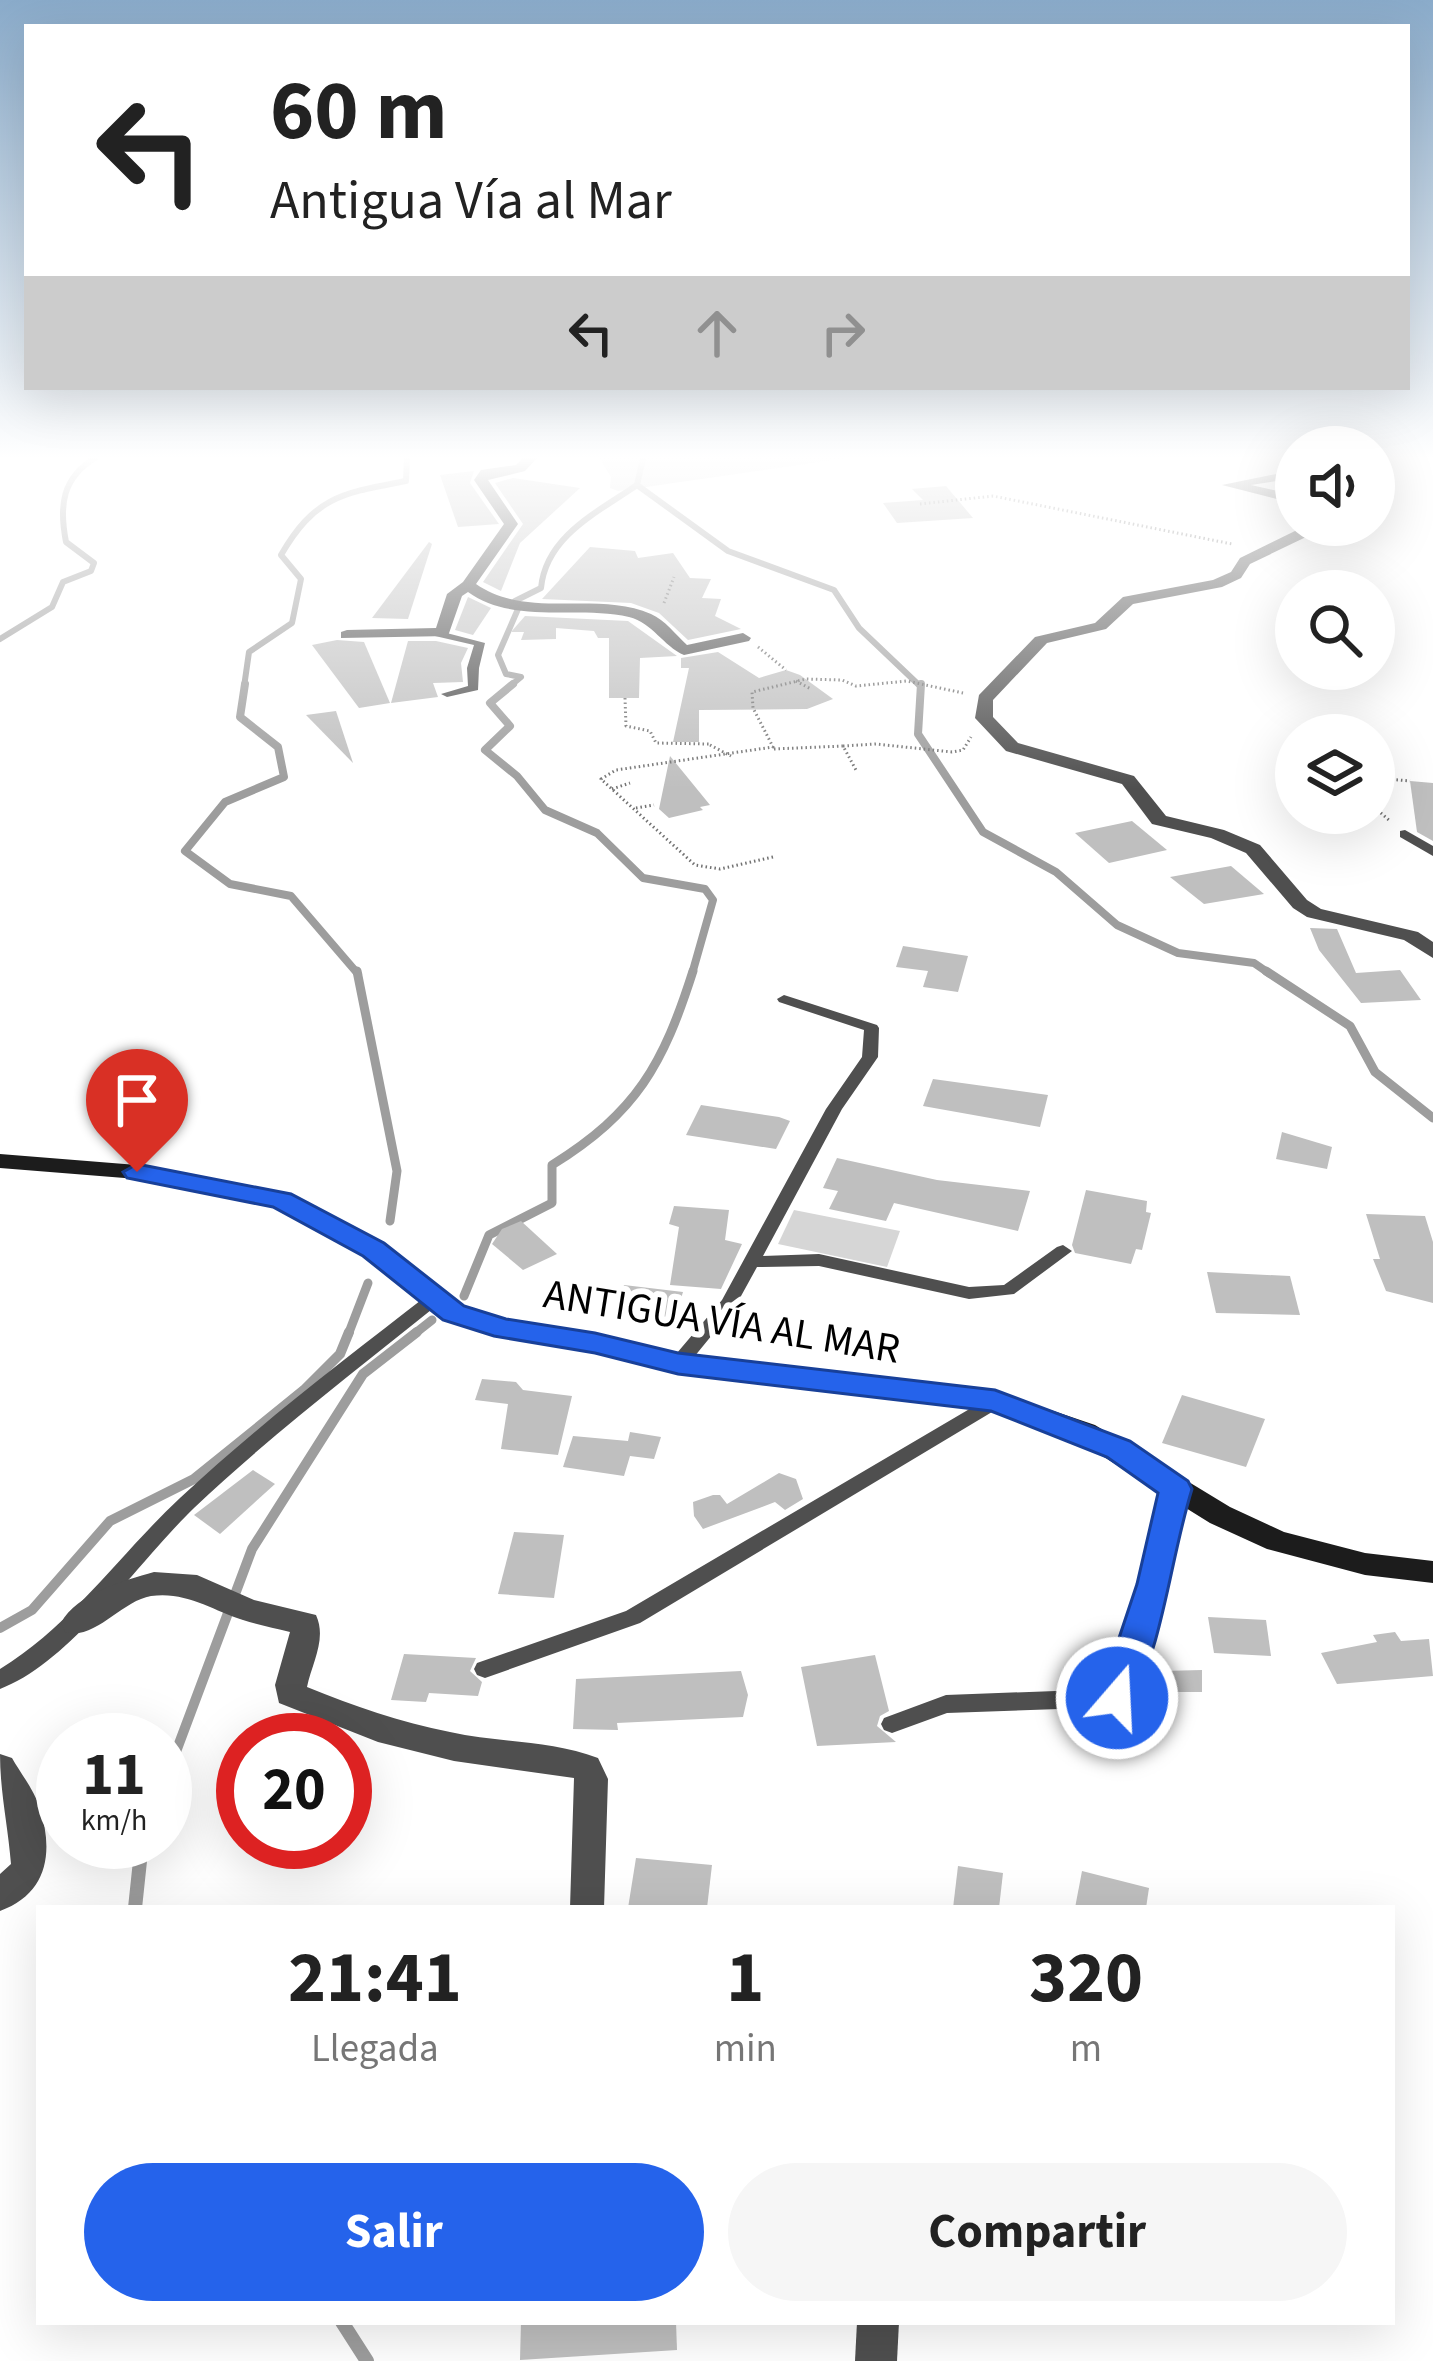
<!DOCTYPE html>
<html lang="es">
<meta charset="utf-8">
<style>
:root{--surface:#fff;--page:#f6f6f6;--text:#222;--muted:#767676;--accent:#2563eb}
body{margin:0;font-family:"Source Sans 3",sans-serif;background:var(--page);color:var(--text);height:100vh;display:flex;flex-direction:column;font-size:45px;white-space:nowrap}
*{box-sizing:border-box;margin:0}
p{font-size:39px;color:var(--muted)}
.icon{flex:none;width:66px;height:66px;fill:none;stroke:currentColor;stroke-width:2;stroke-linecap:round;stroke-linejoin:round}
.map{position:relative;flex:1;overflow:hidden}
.details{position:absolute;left:36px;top:1905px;width:1359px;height:420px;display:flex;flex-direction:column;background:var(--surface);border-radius:0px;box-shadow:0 12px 48px #0002}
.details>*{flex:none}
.guide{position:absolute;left:24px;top:24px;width:1386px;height:366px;border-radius:0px;box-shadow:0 12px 48px #0002;background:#fff;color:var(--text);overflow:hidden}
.fabs{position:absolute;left:1275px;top:426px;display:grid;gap:24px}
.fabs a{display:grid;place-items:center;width:120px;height:120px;border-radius:50%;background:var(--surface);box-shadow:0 12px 48px #0002;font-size:60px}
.speed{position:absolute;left:36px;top:1713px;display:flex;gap:24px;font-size:60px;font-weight:700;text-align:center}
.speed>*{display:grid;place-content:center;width:156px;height:156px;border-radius:50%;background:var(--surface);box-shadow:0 12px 48px #0002;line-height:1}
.speed small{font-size:30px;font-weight:400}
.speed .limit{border:18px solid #d22;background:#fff;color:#111}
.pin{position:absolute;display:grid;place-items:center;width:102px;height:102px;color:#fff;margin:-123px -51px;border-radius:50% 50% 50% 0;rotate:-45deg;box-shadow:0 0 12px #0007}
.pin .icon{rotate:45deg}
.me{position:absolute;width:132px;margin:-66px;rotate:19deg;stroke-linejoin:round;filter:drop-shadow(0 0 9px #0008)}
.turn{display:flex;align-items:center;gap:42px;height:252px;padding:0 48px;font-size:54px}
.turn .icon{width:156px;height:156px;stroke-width:2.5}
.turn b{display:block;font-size:84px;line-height:102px}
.lanes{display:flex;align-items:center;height:114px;padding:0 48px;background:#0003;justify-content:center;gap:60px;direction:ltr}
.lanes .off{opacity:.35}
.eta{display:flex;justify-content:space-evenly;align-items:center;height:204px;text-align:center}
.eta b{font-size:72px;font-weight:700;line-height:84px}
.primary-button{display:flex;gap:24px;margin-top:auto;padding:24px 48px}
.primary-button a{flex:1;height:138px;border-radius:72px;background:var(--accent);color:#fff;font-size:48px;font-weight:700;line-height:138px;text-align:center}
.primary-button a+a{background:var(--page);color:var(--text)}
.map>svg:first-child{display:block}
</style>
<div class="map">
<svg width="1433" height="2361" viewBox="0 0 1433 2361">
<rect width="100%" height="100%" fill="#fff"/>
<g fill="#d6d6d6">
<path d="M599,458H847L618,491L610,488L611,477Z"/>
<path d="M794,1210L900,1231L887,1267L778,1244Z"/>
</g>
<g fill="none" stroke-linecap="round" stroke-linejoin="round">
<g stroke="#9d9d9d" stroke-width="6">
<path d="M643,458L637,485L728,551L834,590L859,628L921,687"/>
<path d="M0,639L52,607L63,582L91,571L94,563L66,542C59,506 62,478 95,458"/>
<path d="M244,687L249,652L292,623L301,579L281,555C315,496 343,493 406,481L407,458"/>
<path d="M509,687L521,677L506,674L498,655L518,609L515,601L541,588C546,536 598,512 637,485"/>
</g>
<g stroke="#9d9d9d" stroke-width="8">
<path d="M245,684L240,717L278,747L284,777L225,802L185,851L230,884L291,896L358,974"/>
<path d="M513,684L490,703L510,726L485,750L517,776L545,810L597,833L643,878L705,889L713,900L692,974"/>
<path d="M921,684L918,734L983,832L1056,872L1117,925L1178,953L1254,963L1270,974"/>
</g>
<g stroke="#9d9d9d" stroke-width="9">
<path d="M357,971L397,1171L390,1221"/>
<path d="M1266,971L1350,1026L1375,1072L1433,1118"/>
<path d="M464,1296L489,1235L552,1203V1165C637,1112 663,1065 693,971"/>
<path d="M348,1335L368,1283"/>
<path d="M413,1335L432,1320"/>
</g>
<g stroke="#9d9d9d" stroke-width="10">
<path d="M0,1628L32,1610L110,1521L194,1479L304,1390L340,1354L349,1332"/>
<path d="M165,1781L252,1549L363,1374L417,1332"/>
</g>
<g stroke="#9d9d9d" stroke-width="14">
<path d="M135,1908L142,1842"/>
<path d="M342,2322L367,2361"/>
</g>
</g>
<g fill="#bfbfbf">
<path d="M474,471L470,483L499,524L458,527L440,475Z"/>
<path d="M513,478L580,488L520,543L501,591L483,582L523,524L495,483Z"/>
<path d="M946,486L973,518L897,523L883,503L923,500L912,489Z"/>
<path d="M429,542L432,544L408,619L372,618Z"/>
<path d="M590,547L635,551L638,558L673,553L690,578L711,579L702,598L721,599L715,616L741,629L688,640L659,613L631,603L542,599Z"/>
<path d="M468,597L491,608L473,635L455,630Z"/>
<path d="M525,616L628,621L677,656L640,658L639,698H609V638H598L594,631L556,628V639L521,640L524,632H511Z"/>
<path d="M337,640L364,642L390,703L359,708L312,645Z"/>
<path d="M408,641H436L468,648L461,663L463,682L433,683L438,697L391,703Z"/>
<path d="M718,652L759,678L786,670L800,675L833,699L807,709L699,710V742H673L689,668H681V658Z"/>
<path d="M336,711L353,763L306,715Z"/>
<path d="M670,756L710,805L700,807L703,810L669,818L659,809Z"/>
<path d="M1410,781L1433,783V841L1417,832Z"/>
<path d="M1132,821L1167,850L1109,863L1075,833Z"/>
<path d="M1231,866L1264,894L1204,904L1170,877Z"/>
<path d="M1310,928L1337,929L1356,973L1400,970L1421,1000L1361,1003L1319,950Z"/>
<path d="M903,946L968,956L958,992L923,987L928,971L896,967Z"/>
<path d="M933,1079L1048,1095L1040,1127L923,1106Z"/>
<path d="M701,1105L779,1117L790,1121L776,1149L686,1135Z"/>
<path d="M1282,1132L1332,1147L1327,1169L1276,1159Z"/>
<path d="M837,1158L937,1180L1030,1191L1018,1231L894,1203L886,1221L829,1209L838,1191L823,1188Z"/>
<path d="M1086,1190L1147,1201L1146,1212L1151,1213L1142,1250L1136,1249L1131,1264L1075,1253L1072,1245Z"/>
<path d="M674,1206L729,1210L725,1240L742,1244L721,1289L670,1285L679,1227L669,1224Z"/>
<path d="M1366,1214L1425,1216L1433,1242V1303L1386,1291L1373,1259H1380Z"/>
<path d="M521,1221L557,1254L523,1270L492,1244L502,1229Z"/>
<path d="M1207,1272L1290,1276L1300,1315L1216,1313Z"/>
<path d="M624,1285L683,1292L675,1318L615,1310Z"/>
<path d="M482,1379L516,1382L523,1390L572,1396L558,1455L501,1449L508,1404L475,1400Z"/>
<path d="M1182,1395L1265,1419L1246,1467L1162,1443Z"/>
<path d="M630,1432L661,1437L654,1459L630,1456L624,1476L563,1467L573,1436L628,1441Z"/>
<path d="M253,1470L275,1484L220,1534L194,1515Z"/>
<path d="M779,1473L796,1479L803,1499L785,1510L775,1502L703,1529L694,1516L693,1502L713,1495H720L727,1504Z"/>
<path d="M514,1532L564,1535L554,1598L498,1594Z"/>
<path d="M1208,1617L1266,1620L1271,1656L1214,1653Z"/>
<path d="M1395,1632L1401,1641L1429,1639L1433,1676L1337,1684L1321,1653L1377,1642L1373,1635Z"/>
<path d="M404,1654L476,1658L470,1671L482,1682L478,1696L429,1693L426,1702L391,1700Z"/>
<path d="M875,1655L889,1711L880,1716L877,1726L896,1742L817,1746L801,1667Z"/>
<path d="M1202,1670V1692H1167L1163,1671Z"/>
<path d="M741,1671L748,1695L743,1717L617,1723L618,1730L573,1729L576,1679Z"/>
<path d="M636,1858L712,1865L707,1908H628Z"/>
<path d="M958,1866L1003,1873L999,1908H953Z"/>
<path d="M1082,1871L1149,1888L1146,1908H1075Z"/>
<path d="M521,2322H676L677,2350L520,2360Z"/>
</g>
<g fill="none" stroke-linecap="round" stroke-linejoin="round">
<g stroke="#717171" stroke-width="3" stroke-dasharray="1.5 3" stroke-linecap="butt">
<path d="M920,504L993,496L1232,544"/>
<path d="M664,603L674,577"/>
<path d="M758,647L786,670"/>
<path d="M796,681L811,689"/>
<path d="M625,698L626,726L650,731L656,743L709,744"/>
<path d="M710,745L731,756"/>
<path d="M843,746L876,744L952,752L963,750L971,737"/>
<path d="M774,749L843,746L856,770"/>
<path d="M1374,778L1410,781"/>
<path d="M612,789L630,783"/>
<path d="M1374,807L1390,821"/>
<path d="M636,808L654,805"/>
<path d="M773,857L720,869L695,865L601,779L616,770L773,747L753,708L752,692L806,679L842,680L856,686L907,681L963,693"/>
</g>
<g fill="#4f4f4f" fill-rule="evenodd">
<path d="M439,631L485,643L479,668L478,690L447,697L441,694L468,686L467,668L474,645L435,636L434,634Z"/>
<path d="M1405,830L1433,846V856L1400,837V831Z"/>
<path d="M784,995L877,1025L879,1028L878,1057L842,1109L763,1256L819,1254L969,1287L1004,1285L1057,1247L1063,1245L1072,1251L1014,1294L969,1299L819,1266L757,1267L735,1307L685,1368H671L669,1364L671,1360L722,1300L826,1109L862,1057L864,1030L779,1002L777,999Z"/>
<path d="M435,1292L444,1298L441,1302C358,1369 272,1434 194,1508C139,1561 70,1663 0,1689V1669C72,1625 119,1555 180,1498C258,1425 344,1360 429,1294Z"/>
<path d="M995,1394L1002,1396L1004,1401L1002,1406L640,1623L485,1678L477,1675L474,1669L477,1663L626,1611Z"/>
<path d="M1176,1482L1183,1484L1186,1489L1173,1530L1164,1584L1125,1704L1117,1707L947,1713L892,1733L884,1730L881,1724L884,1718L946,1695L1109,1689L1144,1584L1153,1530L1166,1489L1169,1484Z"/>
</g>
<g fill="#4f4f4f" fill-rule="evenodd">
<path d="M523,458H537L525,471L488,480L518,524L476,584C528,620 596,590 651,614C665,620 676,635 687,645L743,633L751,638L749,641L684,655C663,646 653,623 629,617C577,605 514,625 468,592L462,596L448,636L341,638V632L347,630L436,628L447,594L463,582L504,524L474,480L481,470L516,465Z"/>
<path d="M1296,470V478L1251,485L1291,494L1296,499V511L1281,500L1222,485Z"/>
<path d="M1298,525H1312L1306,537L1250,564L1241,578L1222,587L1133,604L1106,629L1047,643L993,700V717L1018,743L1134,776L1166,816L1224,830L1260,845L1307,900L1321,909L1418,932L1433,942V958L1404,940L1307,917L1293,908L1246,853L1211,838L1152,824L1122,784L1006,751L975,718L979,695L1035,637L1095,623L1123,597L1213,580L1231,572L1240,558L1295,531Z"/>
<path d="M154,1572L197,1575L254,1600L316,1615C327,1639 312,1663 307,1687C354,1706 400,1722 450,1732C499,1743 550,1740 598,1758L608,1779L604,1908H570L574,1778L454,1761L378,1742L279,1703L275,1685L290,1632C274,1628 258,1625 243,1620C212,1610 186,1591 151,1596C121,1601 95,1641 65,1632L61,1623C77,1593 123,1581 154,1572Z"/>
<path d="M0,1754L12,1758C21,1774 35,1791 40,1809C54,1853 47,1894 0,1911V1874L11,1864C8,1826 0,1792 0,1754Z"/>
<path d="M857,2322H899L897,2361H855Z"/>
</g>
<path fill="#1c1c1c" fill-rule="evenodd" d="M0,1154L137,1165L290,1195L382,1244L463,1307L506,1321L595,1334L678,1355L995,1391L1095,1425L1230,1507L1284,1532L1365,1553L1433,1561V1583L1365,1575L1267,1549L1210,1523L1075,1439L993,1410L678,1373L595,1352L504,1338L445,1319L364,1256L274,1206L137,1179L0,1168Z"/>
</g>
<linearGradient id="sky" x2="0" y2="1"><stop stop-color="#8aabca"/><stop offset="0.58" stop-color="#fff"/><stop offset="1" stop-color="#fff" stop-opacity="0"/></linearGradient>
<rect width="1433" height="789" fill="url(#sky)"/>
<path fill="#2563eb" stroke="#184099" stroke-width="3" d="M137,1164L291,1194L384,1243L464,1306L506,1319L595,1333L678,1353L995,1390L1130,1441L1188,1481L1192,1489C1170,1561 1164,1640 1130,1708L1117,1713L1104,1708L1099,1698L1137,1584L1158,1493L1107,1457L991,1411L678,1374L595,1353L494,1336L443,1320L363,1256L273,1207L127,1178L123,1172Z"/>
<g text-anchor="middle" stroke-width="12" stroke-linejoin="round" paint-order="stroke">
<g font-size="42" fill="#000" stroke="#fff">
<text transform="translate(722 1320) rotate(9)" y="15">ANTIGUA VÍA AL MAR</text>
</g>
</g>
</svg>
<div class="fabs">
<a><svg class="icon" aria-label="sound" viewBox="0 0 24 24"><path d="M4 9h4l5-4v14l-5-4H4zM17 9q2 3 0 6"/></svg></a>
<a><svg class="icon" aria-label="search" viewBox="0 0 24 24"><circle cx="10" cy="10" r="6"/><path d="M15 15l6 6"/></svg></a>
<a><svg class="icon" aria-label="layers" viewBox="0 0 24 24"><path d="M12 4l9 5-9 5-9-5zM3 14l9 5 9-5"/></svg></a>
</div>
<div class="speed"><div>11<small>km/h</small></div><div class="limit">20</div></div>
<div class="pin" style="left:137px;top:1172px;background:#d93025"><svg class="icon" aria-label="arrive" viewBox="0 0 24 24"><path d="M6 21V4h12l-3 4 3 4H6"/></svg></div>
<svg class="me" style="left:1117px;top:1698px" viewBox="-20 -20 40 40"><circle r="17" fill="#2563eb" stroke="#fff" stroke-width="3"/><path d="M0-11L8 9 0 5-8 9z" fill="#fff"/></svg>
<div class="guide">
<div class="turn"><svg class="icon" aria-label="left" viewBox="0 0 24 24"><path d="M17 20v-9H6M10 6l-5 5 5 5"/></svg><div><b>60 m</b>Antigua Vía al Mar</div></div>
<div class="lanes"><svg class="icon" aria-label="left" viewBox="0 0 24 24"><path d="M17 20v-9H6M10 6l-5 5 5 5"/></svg><svg class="icon off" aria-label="ahead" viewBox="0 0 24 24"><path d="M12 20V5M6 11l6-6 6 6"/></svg><svg class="icon off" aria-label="right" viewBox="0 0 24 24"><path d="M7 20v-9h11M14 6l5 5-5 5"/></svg></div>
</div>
<section class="details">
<div class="eta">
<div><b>21:41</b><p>Llegada</p></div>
<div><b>1</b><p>min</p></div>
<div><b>320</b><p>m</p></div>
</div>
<div class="primary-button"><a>Salir</a><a>Compartir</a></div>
</section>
</div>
